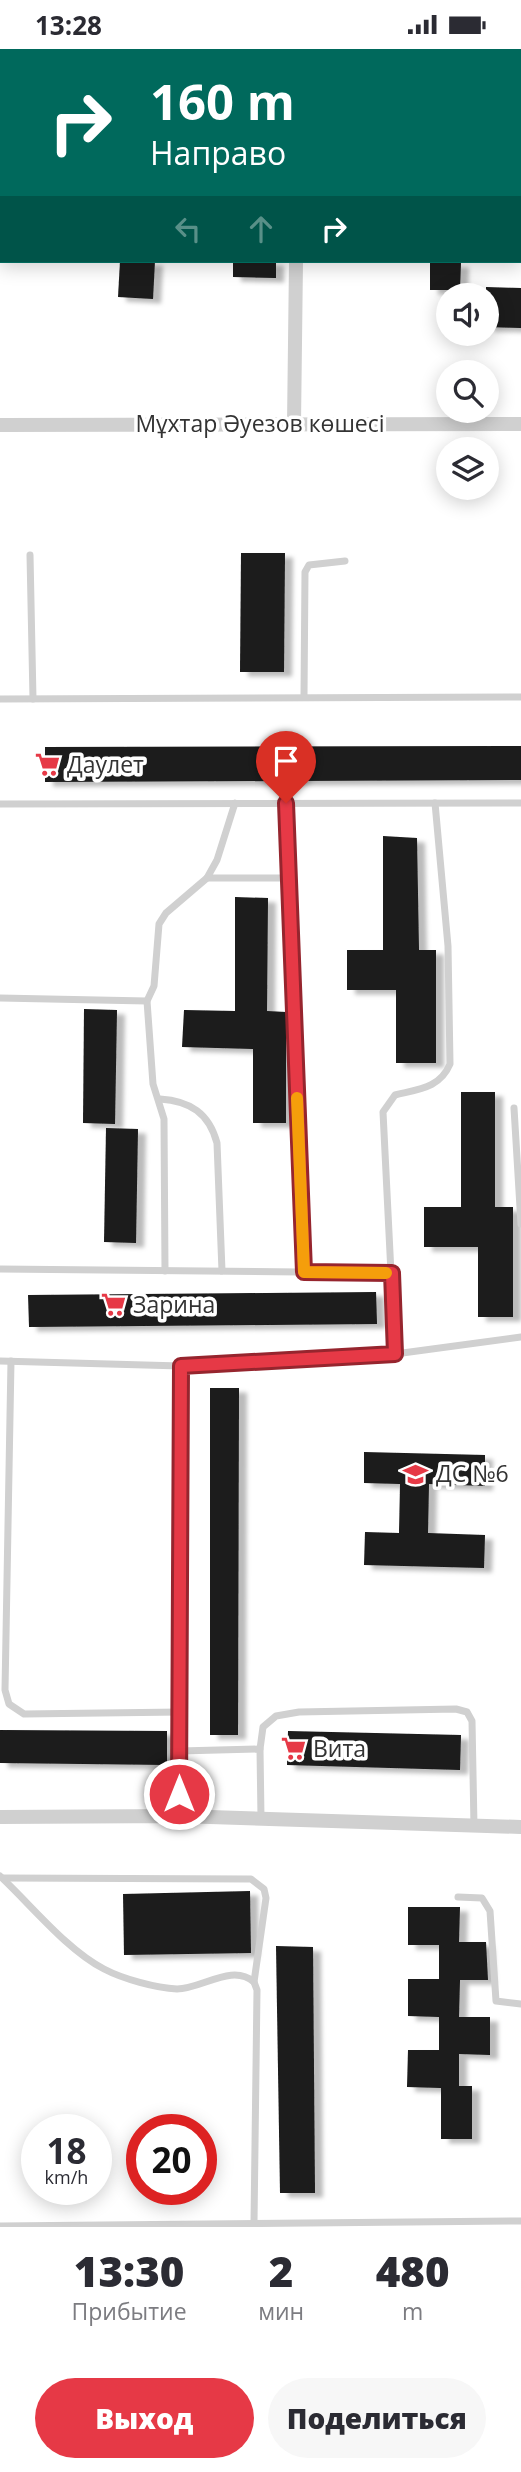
<!DOCTYPE html>
<html lang="ru">
<meta charset="utf-8">
<style>
:root{--surface:#fff;--page:#f7f7f7;--text:#2b2b33;--muted:#7c7c81;--accent:#e63946}
body{margin:0;font-family:"Open Sans",sans-serif;background:var(--page);color:var(--text);height:100vh;display:flex;flex-direction:column;font-size:26px;white-space:nowrap}
*{box-sizing:border-box;margin:0}
p{font-size:23px;color:var(--muted)}
.icon{flex:none;width:38px;height:38px;fill:none;stroke:currentColor;stroke-width:2;stroke-linecap:round;stroke-linejoin:round}
.map{position:relative;height:2178px;overflow:hidden}
.drawer{display:flex;flex-direction:column;background:var(--surface);flex:1}
.drawer>*{flex:none}
.hud{position:absolute;left:0px;top:0px;width:522px;height:214px;box-shadow:0 4px 18px #0003;background:#00695c;color:#fff;overflow:hidden}
.buttons{position:absolute;left:436px;top:234px;display:grid;gap:14px}
.buttons a{display:grid;place-items:center;width:63px;height:63px;border-radius:50%;background:var(--surface);box-shadow:0 4px 18px #0003;font-size:35px}
.speed{position:absolute;left:21px;top:2065px;display:flex;gap:14px;font-size:35px;font-weight:700;text-align:center}
.speed>*{display:grid;place-content:center;width:91px;height:91px;border-radius:50%;background:var(--surface);box-shadow:0 4px 18px #0003;line-height:1}
.speed small{font-size:18px;font-weight:400}
.speed .limit{border:10px solid #d22;background:#fff;color:#111}
.pin{position:absolute;display:grid;place-items:center;width:60px;height:60px;color:#fff;margin:-72px -30px;border-radius:50% 50% 50% 0;rotate:-45deg;box-shadow:0 0 7px #0007}
.pin .icon{rotate:45deg}
.me{position:absolute;width:77px;margin:-38px;rotate:0deg;stroke-linejoin:round;filter:drop-shadow(0 0 5px #0008)}
.turn{display:flex;align-items:center;gap:24px;height:147px;padding:0 35px;font-size:32px}
.turn .icon{width:91px;height:91px;stroke-width:2.5}
.turn b{display:block;font-size:49px;line-height:60px}
.lanes{display:flex;align-items:center;height:66px;padding:0 35px;background:#0003;justify-content:center;gap:35px;direction:ltr}
.lanes .off{opacity:.35}
.eta{display:flex;justify-content:space-evenly;align-items:center;height:119px;text-align:center}
.eta b{font-size:42px;font-weight:800;line-height:49px}
.button{display:flex;gap:14px;margin-top:auto;padding:14px 35px}
.button a{flex:1;height:80px;border-radius:42px;background:var(--accent);color:#fff;font-size:28px;font-weight:800;line-height:80px;text-align:center}
.button a+a{background:var(--page);color:var(--text)}
.status{display:flex;justify-content:space-between;align-items:center;height:49px;padding:0 35px;background:var(--surface);direction:ltr}
.status svg{height:19px;fill:currentColor}
.map>svg:first-child{display:block}
</style>
<div class="status"><b>13:28</b><svg viewBox="0 0 49 12"><path d="M0 12V9h3v3zM5 12V6h3v6zM10 12V3h3v9zM15 12V0h3v12zM26 1h20v11H26zM47 4h2v5h-2z"/></svg></div>
<div class="map">
<svg width="521" height="2178" viewBox="0 0 521 2178">
<defs>
<filter id="shadow"><feDropShadow dx="8" dy="4.5" stdDeviation="2" flood-color="#0004"/></filter>
</defs>
<rect width="100%" height="100%" fill="#fff"/>
<g fill="#1a1a1a" filter="url(#shadow)">
<path d="M120,212H155L153,250L118,248Z"/>
<path d="M233,212H276V229L233,228Z"/>
<path d="M430,213L461,214L460,241H430Z"/>
<path d="M486,238L521,239V279L486,278Z"/>
<path d="M241,504H285L284,623H240Z"/>
<path d="M521,697V731L45,733V698Z"/>
<path d="M383,787L417,789L419,901H436V1014H396V941H347V901H383Z"/>
<path d="M235,848L268,849L267,962L286,963V1074H253V1000L182,998L184,961L235,962Z"/>
<path d="M84,960L117,961L115,1075L83,1074Z"/>
<path d="M461,1043H495V1158H513V1268H478V1198H424V1158H461Z"/>
<path d="M106,1079L138,1080L136,1194L104,1193Z"/>
<path d="M376,1243L377,1275L29,1278L28,1246Z"/>
<path d="M210,1339H239L238,1686H210Z"/>
<path d="M364,1403L485,1406V1437L429,1435L428,1484L485,1486L484,1519L364,1516L365,1483L399,1484L400,1435L364,1434Z"/>
<path d="M0,1681L167,1682V1716L0,1714Z"/>
<path d="M288,1682L461,1686L460,1721L287,1716Z"/>
<path d="M250,1842L251,1904L124,1906L123,1845Z"/>
<path d="M408,1858H460L459,1893H486L488,1931H460L459,1968H490V2006L459,2005V2037H472V2090H441V2039L407,2038L408,2001H439V1968L408,1967V1930H439V1896H408Z"/>
<path d="M276,1897L313,1898L315,2144H280Z"/>
</g>
<g fill="none" stroke-linecap="round" stroke-linejoin="round">
<g stroke="#d0d0d0" stroke-width="7">
<path d="M30,506L33,650"/>
<path d="M304,647L305,523L309,516L345,512"/>
<path d="M0,650L521,648"/>
<path d="M286,754L304,1223"/>
<path d="M0,755L521,754"/>
<path d="M207,829H289"/>
<path d="M0,949L147,952"/>
<path d="M160,1050C190,1052 209,1064 217,1094L222,1222"/>
<path d="M514,1059L521,1175"/>
<path d="M0,1220L392,1224"/>
<path d="M165,1222L164,1070L153,1035L147,952L154,937L159,875L166,864L207,829L217,811L235,754"/>
<path d="M395,1305L383,1063L395,1046C419,1040 440,1039 450,1015L448,897L435,754"/>
<path d="M0,1312L181,1317L179,1767"/>
<path d="M11,1312L5,1641L9,1655L24,1665L180,1663"/>
<path d="M181,1317L395,1305L521,1288"/>
<path d="M260,1700L263,1678L276,1667L299,1663L456,1660L467,1663L472,1672L474,1777"/>
<path d="M180,1702L260,1700L261,1769"/>
<path d="M0,1827C31,1856 67,1901 104,1920C123,1930 156,1939 177,1940C202,1940 232,1914 254,1933L257,1941L254,2174"/>
<path d="M3,1829L251,1830L264,1840L266,1849L254,1933"/>
<path d="M458,1848L482,1849L490,1862L496,1952L521,1955"/>
<path d="M0,2177L521,2172"/>
</g>
<g stroke="#d0d0d0" stroke-width="14">
<path d="M296,0V2"/>
<path d="M85,2L86,0"/>
<path d="M520,159H521"/>
<path d="M294,375L296,212"/>
<path d="M0,376L521,375"/>
<path d="M0,1768L179,1767L521,1778"/>
</g>
</g>
<g fill="none" stroke-linecap="round" stroke-linejoin="round">
<defs>
<path id="route" d="M179,1745L181,1317L395,1305L392,1224L304,1223L286,754"/>
</defs>
<use href="#route" stroke="#96252e" stroke-width="18"/>
<use href="#route" stroke="#e63946" stroke-width="12"/>
<path stroke="#f59e0b" stroke-width="12" d="M297,1049L304,1223L386,1224"/>
</g>
<defs>
<symbol id="supermarket-bare" viewBox="-9 -9 18 18"><path d="M-6-5.5h2.5l.6 2H6L4.5 2H-2.5L-4.4-4H-6ZM-1.5 3.2a1.3 1.3 0 1 0 .1 0ZM3 3.2a1.3 1.3 0 1 0 .1 0Z" fill="#e63946" stroke="#fff" stroke-width="2.5" paint-order="stroke"/></symbol>
<symbol id="school-bare" viewBox="-9 -9 18 18"><path d="M0-5L7-2L0 1L-7-2ZM-4 1L0 2.5L4 1V4Q0 6-4 4Z" fill="#e63946" stroke="#fff" stroke-width="2.5" paint-order="stroke"/></symbol>
</defs>
<g fill-rule="evenodd">
<use href="#supermarket-bare" x="30" y="698" width="35" height="35"/>
<use href="#supermarket-bare" x="96" y="1238" width="35" height="35"/>
<use href="#school-bare" x="398" y="1408" width="35" height="35"/>
<use href="#supermarket-bare" x="276" y="1682" width="35" height="35"/>
</g>
<g text-anchor="middle" stroke-width="7" stroke-linejoin="round" paint-order="stroke">
<g font-size="23" fill="#333" stroke="#fff">
<text x="260" y="383">Мұхтар Әуезов көшесі</text>
</g>
<g font-size="23" fill="#333" stroke="#fff" text-anchor="start">
<text x="67" y="724">Даулет</text>
<text x="133" y="1264">Зарина</text>
<text x="436" y="1433">ДС №6</text>
<text x="313" y="1708">Вита</text>
</g>
</g>
</svg>
<div class="buttons">
<a><svg class="icon" aria-label="sound" viewBox="0 0 24 24"><path d="M4 9h4l5-4v14l-5-4H4zM17 9q2 3 0 6"/></svg></a>
<a><svg class="icon" aria-label="search" viewBox="0 0 24 24"><circle cx="10" cy="10" r="6"/><path d="M15 15l6 6"/></svg></a>
<a><svg class="icon" aria-label="layers" viewBox="0 0 24 24"><path d="M12 4l9 5-9 5-9-5zM3 14l9 5 9-5"/></svg></a>
</div>
<div class="speed"><div>18<small>km/h</small></div><div class="limit">20</div></div>
<div class="pin" style="left:286px;top:754px;background:#d93025"><svg class="icon" aria-label="arrive" viewBox="0 0 24 24"><path d="M6 21V4h12l-3 4 3 4H6"/></svg></div>
<svg class="me" style="left:179px;top:1745px" viewBox="-20 -20 40 40"><circle r="17" fill="#e63946" stroke="#fff" stroke-width="3"/><path d="M0-11L8 9 0 5-8 9z" fill="#fff"/></svg>
<div class="hud">
<div class="turn"><svg class="icon" aria-label="right" viewBox="0 0 24 24"><path d="M7 20v-9h11M14 6l5 5-5 5"/></svg><div><b>160 m</b>Направо</div></div>
<div class="lanes"><svg class="icon off" aria-label="left" viewBox="0 0 24 24"><path d="M17 20v-9H6M10 6l-5 5 5 5"/></svg><svg class="icon off" aria-label="ahead" viewBox="0 0 24 24"><path d="M12 20V5M6 11l6-6 6 6"/></svg><svg class="icon" aria-label="right" viewBox="0 0 24 24"><path d="M7 20v-9h11M14 6l5 5-5 5"/></svg></div>
</div>
</div>
<section class="drawer">
<div class="eta">
<div><b>13:30</b><p>Прибытие</p></div>
<div><b>2</b><p>мин</p></div>
<div><b>480</b><p>m</p></div>
</div>
<div class="button"><a>Выход</a><a>Поделиться</a></div>
</section>
